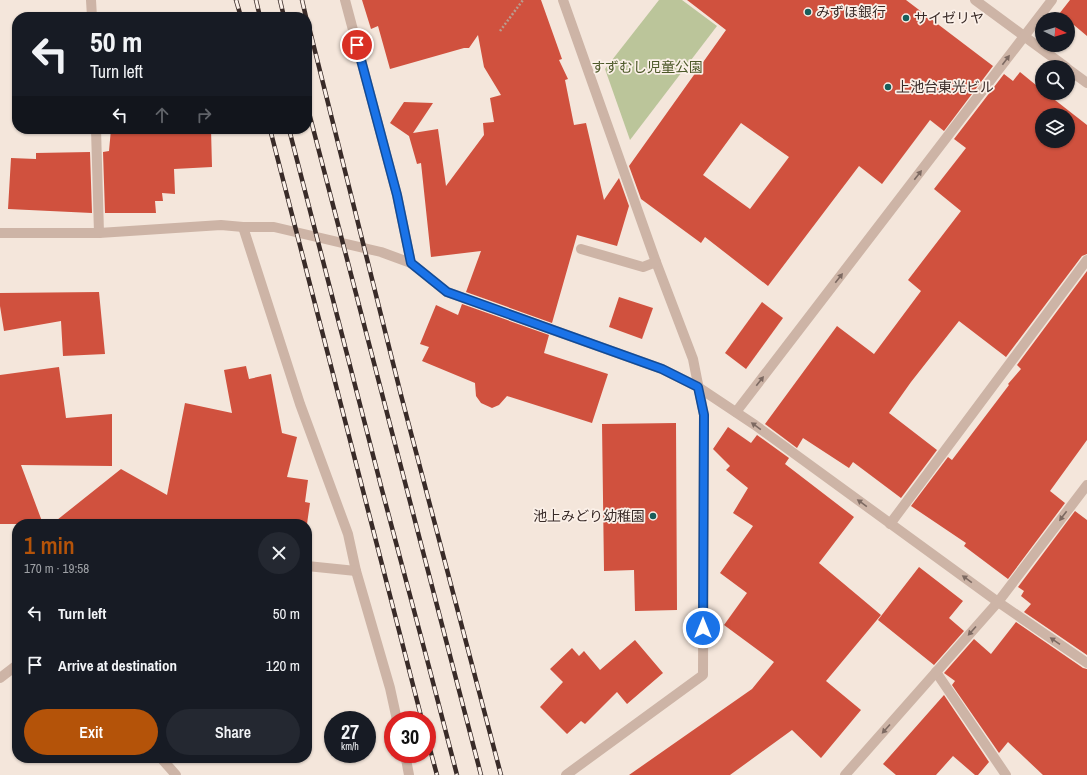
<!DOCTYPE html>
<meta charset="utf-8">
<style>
:root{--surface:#171b24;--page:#242831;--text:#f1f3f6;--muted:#9ea1a6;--accent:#b45309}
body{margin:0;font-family:"Archivo Narrow","Noto Sans JP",sans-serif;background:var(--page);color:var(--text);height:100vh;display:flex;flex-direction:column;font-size:15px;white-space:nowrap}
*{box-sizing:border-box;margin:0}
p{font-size:13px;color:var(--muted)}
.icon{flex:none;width:22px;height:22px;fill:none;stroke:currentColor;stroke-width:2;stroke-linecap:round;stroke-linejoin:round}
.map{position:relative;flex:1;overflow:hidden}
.sheet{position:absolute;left:12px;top:519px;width:300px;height:244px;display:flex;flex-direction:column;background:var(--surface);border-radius:16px;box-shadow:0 1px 3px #0004}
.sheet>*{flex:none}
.top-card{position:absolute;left:12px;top:12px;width:300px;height:122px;border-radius:16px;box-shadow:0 1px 3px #0004;background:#171b24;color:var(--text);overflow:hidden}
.needle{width:26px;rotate:95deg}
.fabs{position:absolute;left:1035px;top:12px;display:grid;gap:8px}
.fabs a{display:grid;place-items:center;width:40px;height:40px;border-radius:50%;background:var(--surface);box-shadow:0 1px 3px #0004;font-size:20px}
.speed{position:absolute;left:324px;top:711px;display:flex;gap:8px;font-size:20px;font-weight:700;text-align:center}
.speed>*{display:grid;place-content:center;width:52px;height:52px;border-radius:50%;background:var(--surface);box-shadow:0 1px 3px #0004;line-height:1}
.speed small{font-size:10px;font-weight:400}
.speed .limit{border:6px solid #d22;background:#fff;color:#111}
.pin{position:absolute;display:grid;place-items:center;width:34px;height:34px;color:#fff;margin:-17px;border:2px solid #fff;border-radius:50%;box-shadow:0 1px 4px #0007}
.me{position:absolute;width:44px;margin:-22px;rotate:0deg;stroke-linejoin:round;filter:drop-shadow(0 0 3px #0008)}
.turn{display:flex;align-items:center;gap:14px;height:84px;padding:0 12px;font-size:18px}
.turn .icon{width:52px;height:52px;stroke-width:2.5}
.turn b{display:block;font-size:28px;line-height:34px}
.lanes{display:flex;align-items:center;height:38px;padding:0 12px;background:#0003;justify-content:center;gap:20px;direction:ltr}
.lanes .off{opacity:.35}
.round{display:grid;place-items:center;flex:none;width:42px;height:42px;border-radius:21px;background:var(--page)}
.head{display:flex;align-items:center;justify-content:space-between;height:68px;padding:0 12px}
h1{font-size:24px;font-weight:600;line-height:30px;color:var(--accent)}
.primary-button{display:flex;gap:8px;margin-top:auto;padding:8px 12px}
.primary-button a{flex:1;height:46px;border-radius:24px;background:var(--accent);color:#fff;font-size:16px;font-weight:600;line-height:46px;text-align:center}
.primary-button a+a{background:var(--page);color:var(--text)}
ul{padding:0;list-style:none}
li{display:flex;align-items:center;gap:12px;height:52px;padding:0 12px}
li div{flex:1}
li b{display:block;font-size:15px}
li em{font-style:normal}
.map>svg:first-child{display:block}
</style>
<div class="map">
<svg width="1087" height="775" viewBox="0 0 1087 775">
<rect width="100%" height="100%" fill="#f4e6db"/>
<path fill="#bbc59a" d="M659,0H682L717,26L630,140L605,69Z"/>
<g fill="#d0513e" fill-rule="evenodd">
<path d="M362,0H541L562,59L559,60L568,79L565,80L574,125L586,123L604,200L619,178L629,206L617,246L577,235L552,323L466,292L481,251L431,257L421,163L417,164L409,136L390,123L404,102L433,103L413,133L438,129L446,186L484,135L483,123L494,122L490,98L501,95L484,67L478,35L469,48H464L390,69L378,26L371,29Z"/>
<path d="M687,0H906L993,66L944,131L930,120L882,184L859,166L768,286L705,237L701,243L641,199L629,166L726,30ZM741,123L789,157L750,209L703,175Z"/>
<path d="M1070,0H1087V36L1068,20V19L1059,14Z"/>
<path d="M1020,72L1042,90V93H1046L1087,125V254L1082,256L1006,357L959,321L911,382L889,413L937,450L901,498L853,462L849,468L803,438L797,448L765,424L837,326L874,354L921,291L908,280L961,211L934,189L966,148L954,139L1004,74L1013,81ZM1042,115H1068V141H1042Z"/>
<path d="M111,129H211L212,167L174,169L175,194L162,193L163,201H155L156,213H105L103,152L109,151Z"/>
<path d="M90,152L92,213L8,209L11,158L36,159V153Z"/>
<path d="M1087,271V440L1050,491L1065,503L1008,579L964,546L966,543L911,506L948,457L952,460L1009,385L1008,384L1021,369L1017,365Z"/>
<path d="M99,292L105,354L63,356L61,321L4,331L0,306V293Z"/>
<path d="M619,297L653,308L642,339L609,327Z"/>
<path d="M762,302L783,318L746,369L725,353Z"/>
<path d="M462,304L549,335L544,353L608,374L592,423L507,396L499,405L492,408L481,403L476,396L475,383L422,361L429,347L420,344L436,305L458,315Z"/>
<path d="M246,366L249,379L271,374L282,433L297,437L287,477L308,480L305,502L310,503L307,524H52L121,469L167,495L185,403L232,413L224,370Z"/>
<path d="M59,367L66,418L112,414V466L21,465L43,524H0V375Z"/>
<path d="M676,423L677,610L635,611L634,570L604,571L602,424Z"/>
<path d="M728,427L751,443L757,435L789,458L785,464L854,517L819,563L881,615L826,681L861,710L821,758L792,730L730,775H629L752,689L774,662L724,625L747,593L720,573L753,526L733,513L748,488L726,470L730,466L713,449Z"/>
<path d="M1075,511L1087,520V655L1024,612L1031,604L1021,596L1024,591L1018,587Z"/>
<path d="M919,567L963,601L949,618L964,631L934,665L878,620Z"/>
<path d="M1016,622L1083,668L1087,669V775H1043L1008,742L999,753L952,685L955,681L944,673L974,639L991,654Z"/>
<path d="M635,640L663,673L627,704L617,692L585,724L581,721L567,734L540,707L563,682L550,669L572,648L579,656L584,651L600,670Z"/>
<path d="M944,695L989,762L978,775H975L953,756L936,775H896L883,764Z"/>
</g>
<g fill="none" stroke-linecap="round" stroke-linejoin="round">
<path stroke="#b99d90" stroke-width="2.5" stroke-dasharray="2 2" stroke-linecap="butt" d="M500,31L523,0"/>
<g stroke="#cdb4a6" stroke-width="10">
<path d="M91,0L92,17"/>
<path d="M345,0L397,195L411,263"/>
<path d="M563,0L656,262L693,359L704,415L703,675L566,775"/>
<path d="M975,0L1066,67"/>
<path d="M1068,69L1087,83"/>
<path d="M96,129L99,233"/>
<path d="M243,227L300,404L348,534L356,571L390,688L397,720"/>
<path d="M0,233H99L221,225L243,227H274L381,252L411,263L447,292L662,369L698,387L755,425L998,602L1087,663"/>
<path d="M581,249L643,267L656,262"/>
<path d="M736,412L1052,0"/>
<path d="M890,524L1087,260"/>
<path d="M307,566L356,571"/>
<path d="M936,672L1006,775"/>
<path d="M0,678L17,665"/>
<path d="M405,754L409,775"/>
<path d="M161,758L176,775"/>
<path d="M845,775L998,602L1087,485"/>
</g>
<defs>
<g id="rail">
<path d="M236,0L241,17"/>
<path d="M256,0L260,17"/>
<path d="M280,0L284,17"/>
<path d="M302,0L306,17"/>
<path d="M307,19L401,395L501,775"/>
<path d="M307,105L481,775"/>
<path d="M270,129L422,720"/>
<path d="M289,129L382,490L429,667L457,775"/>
<path d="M427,738L437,775"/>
</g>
</defs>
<use href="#rail" stroke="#392b28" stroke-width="4.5"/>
<use href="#rail" stroke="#fbf0e8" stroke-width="3" stroke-dasharray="9" stroke-linecap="butt"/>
</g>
<defs><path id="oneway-solid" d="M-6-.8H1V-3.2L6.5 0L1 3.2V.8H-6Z"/></defs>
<g fill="#7c6961">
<use href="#oneway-solid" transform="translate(1006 60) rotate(-53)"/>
<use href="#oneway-solid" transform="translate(918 175) rotate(-52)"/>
<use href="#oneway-solid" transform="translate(839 278) rotate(-52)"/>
<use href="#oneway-solid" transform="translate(760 381) rotate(-52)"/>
<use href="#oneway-solid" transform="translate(756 426) rotate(-144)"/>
<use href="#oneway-solid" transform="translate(862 503) rotate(-144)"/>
<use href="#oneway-solid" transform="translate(1063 516) rotate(127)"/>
<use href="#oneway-solid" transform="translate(967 579) rotate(-144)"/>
<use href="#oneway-solid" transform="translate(972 631) rotate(132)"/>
<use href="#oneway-solid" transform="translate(1055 641) rotate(-146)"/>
<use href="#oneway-solid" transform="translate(886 729) rotate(132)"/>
</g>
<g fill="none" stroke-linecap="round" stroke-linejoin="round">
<defs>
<path id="route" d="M357,45L397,195L411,263L447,292L662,369L698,387L704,415L703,628"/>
</defs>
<use href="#route" stroke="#114b97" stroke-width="10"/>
<use href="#route" stroke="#1a73e8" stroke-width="7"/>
</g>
<g fill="#195e5b" stroke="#fbf0e8" stroke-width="1.5">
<circle cx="808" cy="12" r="4"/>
<circle cx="906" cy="18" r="4"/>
<circle cx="888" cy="87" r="4"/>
<circle cx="653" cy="516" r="4"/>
</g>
<g text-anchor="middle" stroke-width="3.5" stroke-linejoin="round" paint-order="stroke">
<g font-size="14" fill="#392b28" stroke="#fbf0e8" text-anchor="start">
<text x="816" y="17">みずほ銀行</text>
<text x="914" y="23">サイゼリヤ</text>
<text x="896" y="92">上池台東光ビル</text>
<text x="645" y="521" text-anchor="end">池上みどり幼稚園</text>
</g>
<g font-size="14" fill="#4d5929" stroke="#fbf0e8">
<text x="647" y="72">すずむし児童公園</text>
</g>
</g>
</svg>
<div class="fabs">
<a><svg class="needle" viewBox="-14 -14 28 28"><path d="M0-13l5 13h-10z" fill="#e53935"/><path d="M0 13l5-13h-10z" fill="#9ea1a6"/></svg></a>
<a><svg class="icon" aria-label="search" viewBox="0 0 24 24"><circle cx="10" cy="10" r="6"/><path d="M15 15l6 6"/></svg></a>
<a><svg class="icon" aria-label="layers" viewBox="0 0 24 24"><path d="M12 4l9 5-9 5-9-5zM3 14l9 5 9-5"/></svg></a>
</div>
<div class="speed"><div>27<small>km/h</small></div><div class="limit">30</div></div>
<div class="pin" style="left:357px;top:45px;background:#d93025"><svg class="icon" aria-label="arrive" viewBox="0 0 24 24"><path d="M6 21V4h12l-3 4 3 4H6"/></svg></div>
<svg class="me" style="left:703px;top:628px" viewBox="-20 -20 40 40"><circle r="17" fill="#1a73e8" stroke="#fff" stroke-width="3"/><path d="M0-11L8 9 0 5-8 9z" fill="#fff"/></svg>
<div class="top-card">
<div class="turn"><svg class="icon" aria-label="left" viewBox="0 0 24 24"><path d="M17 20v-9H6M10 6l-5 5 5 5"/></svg><div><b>50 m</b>Turn left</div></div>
<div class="lanes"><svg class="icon" aria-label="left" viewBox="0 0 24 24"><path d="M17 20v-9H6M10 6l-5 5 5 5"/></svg><svg class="icon off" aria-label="ahead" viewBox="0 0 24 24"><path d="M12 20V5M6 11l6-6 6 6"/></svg><svg class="icon off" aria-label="right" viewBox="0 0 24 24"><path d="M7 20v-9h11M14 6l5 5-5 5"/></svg></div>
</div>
<section class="sheet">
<div class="head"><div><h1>1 min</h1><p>170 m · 19:58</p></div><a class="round"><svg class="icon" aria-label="close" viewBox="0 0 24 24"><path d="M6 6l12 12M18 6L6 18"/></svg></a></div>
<ul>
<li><svg class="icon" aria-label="left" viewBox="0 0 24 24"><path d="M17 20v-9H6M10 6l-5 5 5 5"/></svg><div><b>Turn left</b></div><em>50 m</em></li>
<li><svg class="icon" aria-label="arrive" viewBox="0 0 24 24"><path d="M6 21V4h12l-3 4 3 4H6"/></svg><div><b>Arrive at destination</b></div><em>120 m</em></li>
</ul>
<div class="primary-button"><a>Exit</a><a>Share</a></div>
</section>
</div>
